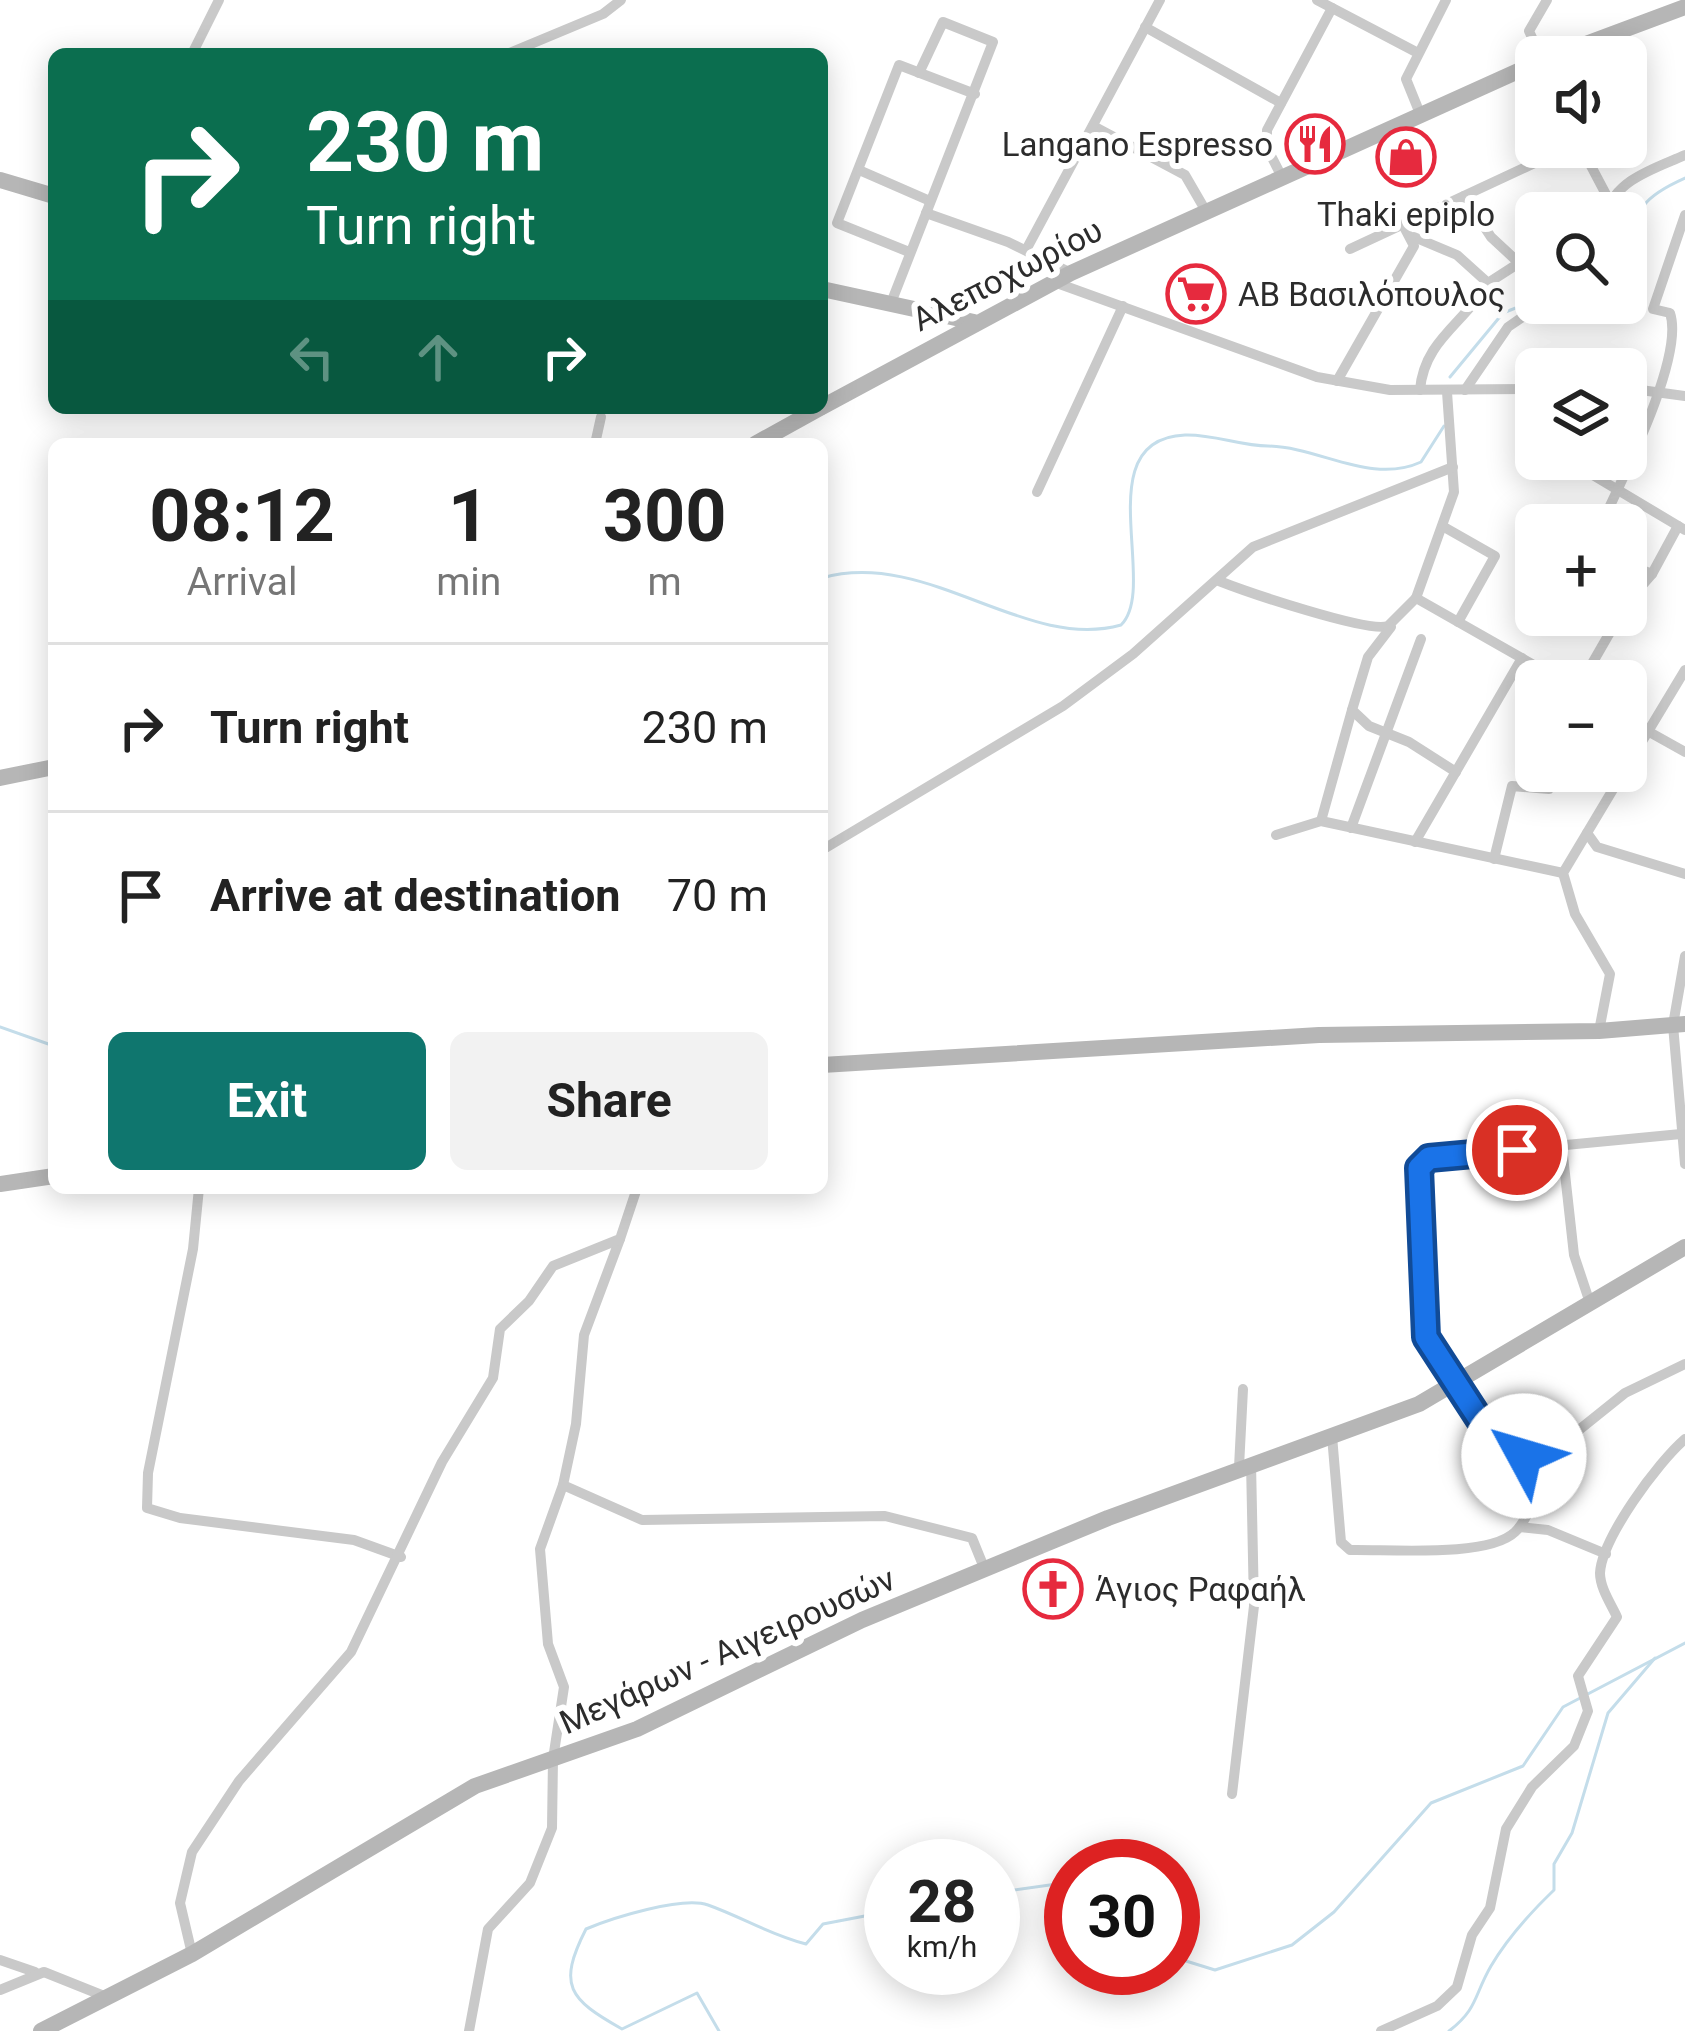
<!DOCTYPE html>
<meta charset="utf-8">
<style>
:root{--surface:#fff;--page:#f2f2f2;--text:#222;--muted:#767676;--line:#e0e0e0;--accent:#0f766e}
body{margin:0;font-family:Roboto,sans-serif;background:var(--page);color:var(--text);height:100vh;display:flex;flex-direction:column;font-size:45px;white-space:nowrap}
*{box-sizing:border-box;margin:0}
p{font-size:39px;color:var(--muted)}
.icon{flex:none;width:66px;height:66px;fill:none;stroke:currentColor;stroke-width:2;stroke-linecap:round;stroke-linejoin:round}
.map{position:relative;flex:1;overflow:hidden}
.sheet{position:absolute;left:48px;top:438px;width:780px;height:756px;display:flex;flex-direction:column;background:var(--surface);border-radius:18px;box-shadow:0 6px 30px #0003}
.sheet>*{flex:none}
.guide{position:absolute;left:48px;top:48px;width:780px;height:366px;border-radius:18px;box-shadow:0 6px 30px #0003;background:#0b6e4f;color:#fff;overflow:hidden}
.fabs{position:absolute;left:1515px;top:36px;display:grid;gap:24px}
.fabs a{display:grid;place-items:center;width:132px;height:132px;border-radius:18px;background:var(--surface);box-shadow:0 6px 30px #0003;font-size:60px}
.speed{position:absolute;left:864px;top:1839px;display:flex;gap:24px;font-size:60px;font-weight:700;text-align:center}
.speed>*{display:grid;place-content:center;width:156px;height:156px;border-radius:50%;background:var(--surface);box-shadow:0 6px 30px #0003;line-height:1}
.speed small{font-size:30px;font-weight:400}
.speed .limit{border:18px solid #d22;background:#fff;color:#111}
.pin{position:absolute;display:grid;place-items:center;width:102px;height:102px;color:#fff;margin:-51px;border:6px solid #fff;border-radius:50%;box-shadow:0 3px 12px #0007}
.me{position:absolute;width:132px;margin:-66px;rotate:309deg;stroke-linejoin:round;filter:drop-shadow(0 0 9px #0008)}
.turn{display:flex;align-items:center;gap:42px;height:252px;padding:0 60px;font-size:54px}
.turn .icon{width:156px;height:156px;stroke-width:2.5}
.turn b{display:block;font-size:84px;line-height:102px}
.lanes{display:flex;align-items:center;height:114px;padding:0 60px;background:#0003;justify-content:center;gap:60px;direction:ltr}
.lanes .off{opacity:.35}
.eta{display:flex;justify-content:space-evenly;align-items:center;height:204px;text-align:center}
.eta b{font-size:72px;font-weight:700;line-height:84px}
.cta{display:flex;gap:24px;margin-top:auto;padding:24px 60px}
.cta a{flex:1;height:138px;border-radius:18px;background:var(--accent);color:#fff;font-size:48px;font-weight:700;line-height:138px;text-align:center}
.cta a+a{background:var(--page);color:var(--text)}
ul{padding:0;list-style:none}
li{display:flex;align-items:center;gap:36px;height:168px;padding:0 60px;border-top:3px solid var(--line)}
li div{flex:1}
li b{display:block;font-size:45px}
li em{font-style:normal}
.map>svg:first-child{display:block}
</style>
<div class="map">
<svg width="1685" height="2031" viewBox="0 0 1685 2031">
<rect width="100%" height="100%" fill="#fff"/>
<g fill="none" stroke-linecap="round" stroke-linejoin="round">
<g stroke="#c4ddea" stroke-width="3">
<path d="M1626,277C1654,225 1611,211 1685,178"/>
<path d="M1571,304L1592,303"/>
<path d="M1450,377L1503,313L1536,300"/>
<path d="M822,578C927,548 1025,652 1121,625C1160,587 1086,439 1185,435C1214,434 1240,446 1268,446C1320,447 1371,485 1421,462L1444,426"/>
<path d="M0,1027L54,1046"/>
<path d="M993,1893L1071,1882"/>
<path d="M1173,1957L1215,1970L1292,1945L1334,1912L1431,1803L1523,1766L1563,1707L1685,1643"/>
<path d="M719,2031L697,1993L622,2029C569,1999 557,1986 586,1929C612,1918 682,1896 708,1905C742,1917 770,1935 806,1944L823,1924L891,1911"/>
<path d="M1449,2031C1478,2009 1474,1995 1491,1966C1508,1937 1530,1913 1554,1890V1864L1572,1833L1608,1713L1655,1658"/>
</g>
<g stroke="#c9c9c9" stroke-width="10">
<path d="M1317,0L1418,53"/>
<path d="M1145,27L1281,103"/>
<path d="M192,54L219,0"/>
<path d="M507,54L603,14L621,0"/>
<path d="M1541,57L1529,31L1547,0"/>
<path d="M1421,116L1406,79L1446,0"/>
<path d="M1093,126L1185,175L1207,213"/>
<path d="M1581,147L1610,202"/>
<path d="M859,170L930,201"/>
<path d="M1283,179L1267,148V130L1332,8"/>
<path d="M1464,196L1491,237L1519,263"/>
<path d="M926,213L1008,242L1071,273"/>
<path d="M1608,213C1613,180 1659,167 1685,155"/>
<path d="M1414,237L1457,255L1488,283L1519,263L1536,273"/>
<path d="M1350,249L1569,147"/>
<path d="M1026,250L1160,0"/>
<path d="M909,252L837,223L899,65L975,94"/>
<path d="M1054,282L1317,377L1390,390L1536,389"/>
<path d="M891,303L993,42L943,22L919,73"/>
<path d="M1337,381L1414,246L1403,225"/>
<path d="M1626,388L1685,396"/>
<path d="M1529,389L1520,425L1536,440"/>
<path d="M1420,390C1424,340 1465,323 1488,283"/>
<path d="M1465,390L1508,327L1543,303"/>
<path d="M595,444L601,417"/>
<path d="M1566,459L1685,530"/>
<path d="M1037,492L1123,306"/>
<path d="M1601,525C1621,481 1685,357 1670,313L1653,309L1685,215"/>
<path d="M1444,527L1495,556L1458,622"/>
<path d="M1626,564L1652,574"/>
<path d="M1219,581C1247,592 1368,633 1388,626L1416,598L1562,681"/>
<path d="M1416,598L1454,492L1447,392"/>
<path d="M1626,604L1652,574L1678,526"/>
<path d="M1391,627L1368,657L1352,710L1369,726L1409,742L1456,772"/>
<path d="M1582,681L1620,615"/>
<path d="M1626,719L1685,752"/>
<path d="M1626,768L1685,670"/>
<path d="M1321,821L1352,710"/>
<path d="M1351,828L1421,639"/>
<path d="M1587,833L1597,847L1685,874"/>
<path d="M1276,835L1321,821L1563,873"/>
<path d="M1415,842L1522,658"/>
<path d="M822,850L1063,706L1133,654L1253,547L1453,467"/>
<path d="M1494,859L1512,786L1549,789L1559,771"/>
<path d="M1685,956L1673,1025L1685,1164"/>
<path d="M1599,1031L1610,974L1575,914L1563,873L1624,771"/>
<path d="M1681,1134L1429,1158L1419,1168L1423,1307L1431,1349L1491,1437L1506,1449L1544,1458L1625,1393L1685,1364"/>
<path d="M1562,1147L1574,1255L1589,1300"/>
<path d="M199,1188L193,1249L148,1473L147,1508L180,1518L354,1540L401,1557"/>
<path d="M620,1239L584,1335L576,1424L563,1485L642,1520L885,1516L972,1538L985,1570"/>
<path d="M1332,1436L1341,1542L1350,1550C1388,1549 1488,1558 1515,1532C1532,1516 1540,1477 1549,1456"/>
<path d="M1239,1467L1243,1389"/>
<path d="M1520,1527L1548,1530L1606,1554"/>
<path d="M1232,1794L1254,1606L1251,1463"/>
<path d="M192,1954L180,1903L192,1852L239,1781L351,1652L442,1462L493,1378L500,1329L529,1301L553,1266L620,1239L637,1188"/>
<path d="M0,1960L35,1972"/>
<path d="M0,1990L44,1972L109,1998"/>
<path d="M469,2031L488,1929L530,1883L552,1828L553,1759L564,1687L548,1644L540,1549L563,1485"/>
<path d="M1381,2031L1437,2006L1457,1987L1472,1935L1490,1908L1506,1829L1532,1787L1574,1746L1588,1711L1578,1676L1617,1617C1611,1604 1600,1588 1600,1573C1602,1538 1658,1462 1685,1439"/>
</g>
<g stroke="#b6b6b6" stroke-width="16">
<path d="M1551,57L1685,7"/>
<path d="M0,180L54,196"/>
<path d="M822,289L974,322"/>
<path d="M822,407L1071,273L1536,63"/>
<path d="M755,444L820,408"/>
<path d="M0,778L54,767"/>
<path d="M822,1065L1319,1035L1599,1031L1685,1024"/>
<path d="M0,1184L54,1176"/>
<path d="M41,2031L192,1954L475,1786L637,1729L862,1620L1108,1518L1419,1404L1685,1247"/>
</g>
</g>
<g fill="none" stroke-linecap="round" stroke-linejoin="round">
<defs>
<path id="route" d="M1517,1150L1429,1158L1419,1168L1426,1337L1491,1437L1524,1456"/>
</defs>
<use href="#route" stroke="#114b97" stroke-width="30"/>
<use href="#route" stroke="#1a73e8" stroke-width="21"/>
</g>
<defs>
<symbol id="restaurant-ring" viewBox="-11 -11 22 22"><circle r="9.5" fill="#fff" stroke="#e62a3e" stroke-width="1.5"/><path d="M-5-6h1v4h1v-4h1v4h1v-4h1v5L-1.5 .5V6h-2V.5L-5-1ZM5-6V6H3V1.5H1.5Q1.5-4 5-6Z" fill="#e62a3e"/></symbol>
<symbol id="shop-ring" viewBox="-11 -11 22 22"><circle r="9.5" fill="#fff" stroke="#e62a3e" stroke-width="1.5"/><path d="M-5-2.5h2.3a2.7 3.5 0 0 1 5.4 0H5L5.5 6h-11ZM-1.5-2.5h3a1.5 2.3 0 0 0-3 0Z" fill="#e62a3e"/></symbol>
<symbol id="supermarket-ring" viewBox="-11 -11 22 22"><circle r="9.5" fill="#fff" stroke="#e62a3e" stroke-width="1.5"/><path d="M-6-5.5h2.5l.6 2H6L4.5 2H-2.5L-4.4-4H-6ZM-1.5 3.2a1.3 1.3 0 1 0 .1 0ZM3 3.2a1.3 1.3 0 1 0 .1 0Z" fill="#e62a3e"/></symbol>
<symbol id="church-ring" viewBox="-11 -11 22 22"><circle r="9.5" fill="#fff" stroke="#e62a3e" stroke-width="1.5"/><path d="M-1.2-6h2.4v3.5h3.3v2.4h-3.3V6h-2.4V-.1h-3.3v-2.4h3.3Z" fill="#e62a3e"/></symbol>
</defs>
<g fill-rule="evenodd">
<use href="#restaurant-ring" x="1282" y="111" width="66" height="66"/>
<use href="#shop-ring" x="1373" y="124" width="66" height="66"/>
<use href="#supermarket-ring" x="1163" y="261" width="66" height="66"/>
<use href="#church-ring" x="1020" y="1556" width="66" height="66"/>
</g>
<g text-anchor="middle" stroke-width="12" stroke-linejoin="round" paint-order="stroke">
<g font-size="33" fill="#2c2c2c" stroke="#fff" text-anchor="start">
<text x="1273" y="156" text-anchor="end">Langano Espresso</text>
<text x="1406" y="226" text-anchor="middle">Thaki epiplo</text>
<text x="1238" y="306">ΑΒ Βασιλόπουλος</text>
<text x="1095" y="1601">Άγιος Ραφαήλ</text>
</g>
<g font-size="33" fill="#2c2c2c" stroke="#fff">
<text transform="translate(1007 274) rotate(-27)" y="12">Αλεποχωρίου</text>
<text transform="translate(727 1650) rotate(-24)" y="12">Μεγάρων - Αιγειρουσών</text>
</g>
</g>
</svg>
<div class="fabs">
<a><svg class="icon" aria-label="sound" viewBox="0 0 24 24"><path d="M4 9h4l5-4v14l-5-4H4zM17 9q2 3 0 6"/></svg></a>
<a><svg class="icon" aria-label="search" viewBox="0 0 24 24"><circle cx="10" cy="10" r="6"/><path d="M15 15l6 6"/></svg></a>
<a><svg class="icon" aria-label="layers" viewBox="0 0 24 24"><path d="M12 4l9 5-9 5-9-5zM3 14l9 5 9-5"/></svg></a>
<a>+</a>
<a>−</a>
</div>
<div class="speed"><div>28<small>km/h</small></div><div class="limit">30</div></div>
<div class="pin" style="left:1517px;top:1150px;background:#d93025"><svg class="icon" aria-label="arrive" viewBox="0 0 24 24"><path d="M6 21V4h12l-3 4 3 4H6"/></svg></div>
<svg class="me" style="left:1524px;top:1456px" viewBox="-20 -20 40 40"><circle r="19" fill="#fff"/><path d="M0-13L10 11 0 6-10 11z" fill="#1a73e8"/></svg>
<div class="guide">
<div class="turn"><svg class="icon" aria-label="right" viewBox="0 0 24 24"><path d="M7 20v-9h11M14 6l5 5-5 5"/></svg><div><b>230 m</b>Turn right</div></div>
<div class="lanes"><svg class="icon off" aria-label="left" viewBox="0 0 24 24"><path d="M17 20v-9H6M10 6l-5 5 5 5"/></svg><svg class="icon off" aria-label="ahead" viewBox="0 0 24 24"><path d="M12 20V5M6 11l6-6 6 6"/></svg><svg class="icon" aria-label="right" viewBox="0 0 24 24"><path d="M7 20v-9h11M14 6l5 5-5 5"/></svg></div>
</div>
<section class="sheet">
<div class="eta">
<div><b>08:12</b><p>Arrival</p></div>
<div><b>1</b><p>min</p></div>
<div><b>300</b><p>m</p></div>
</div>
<ul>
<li><svg class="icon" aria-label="right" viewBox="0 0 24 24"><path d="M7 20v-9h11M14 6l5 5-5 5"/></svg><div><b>Turn right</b></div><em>230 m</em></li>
<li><svg class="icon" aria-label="arrive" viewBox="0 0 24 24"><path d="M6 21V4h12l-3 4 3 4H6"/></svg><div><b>Arrive at destination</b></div><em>70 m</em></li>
</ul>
<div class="cta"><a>Exit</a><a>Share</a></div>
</section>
</div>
